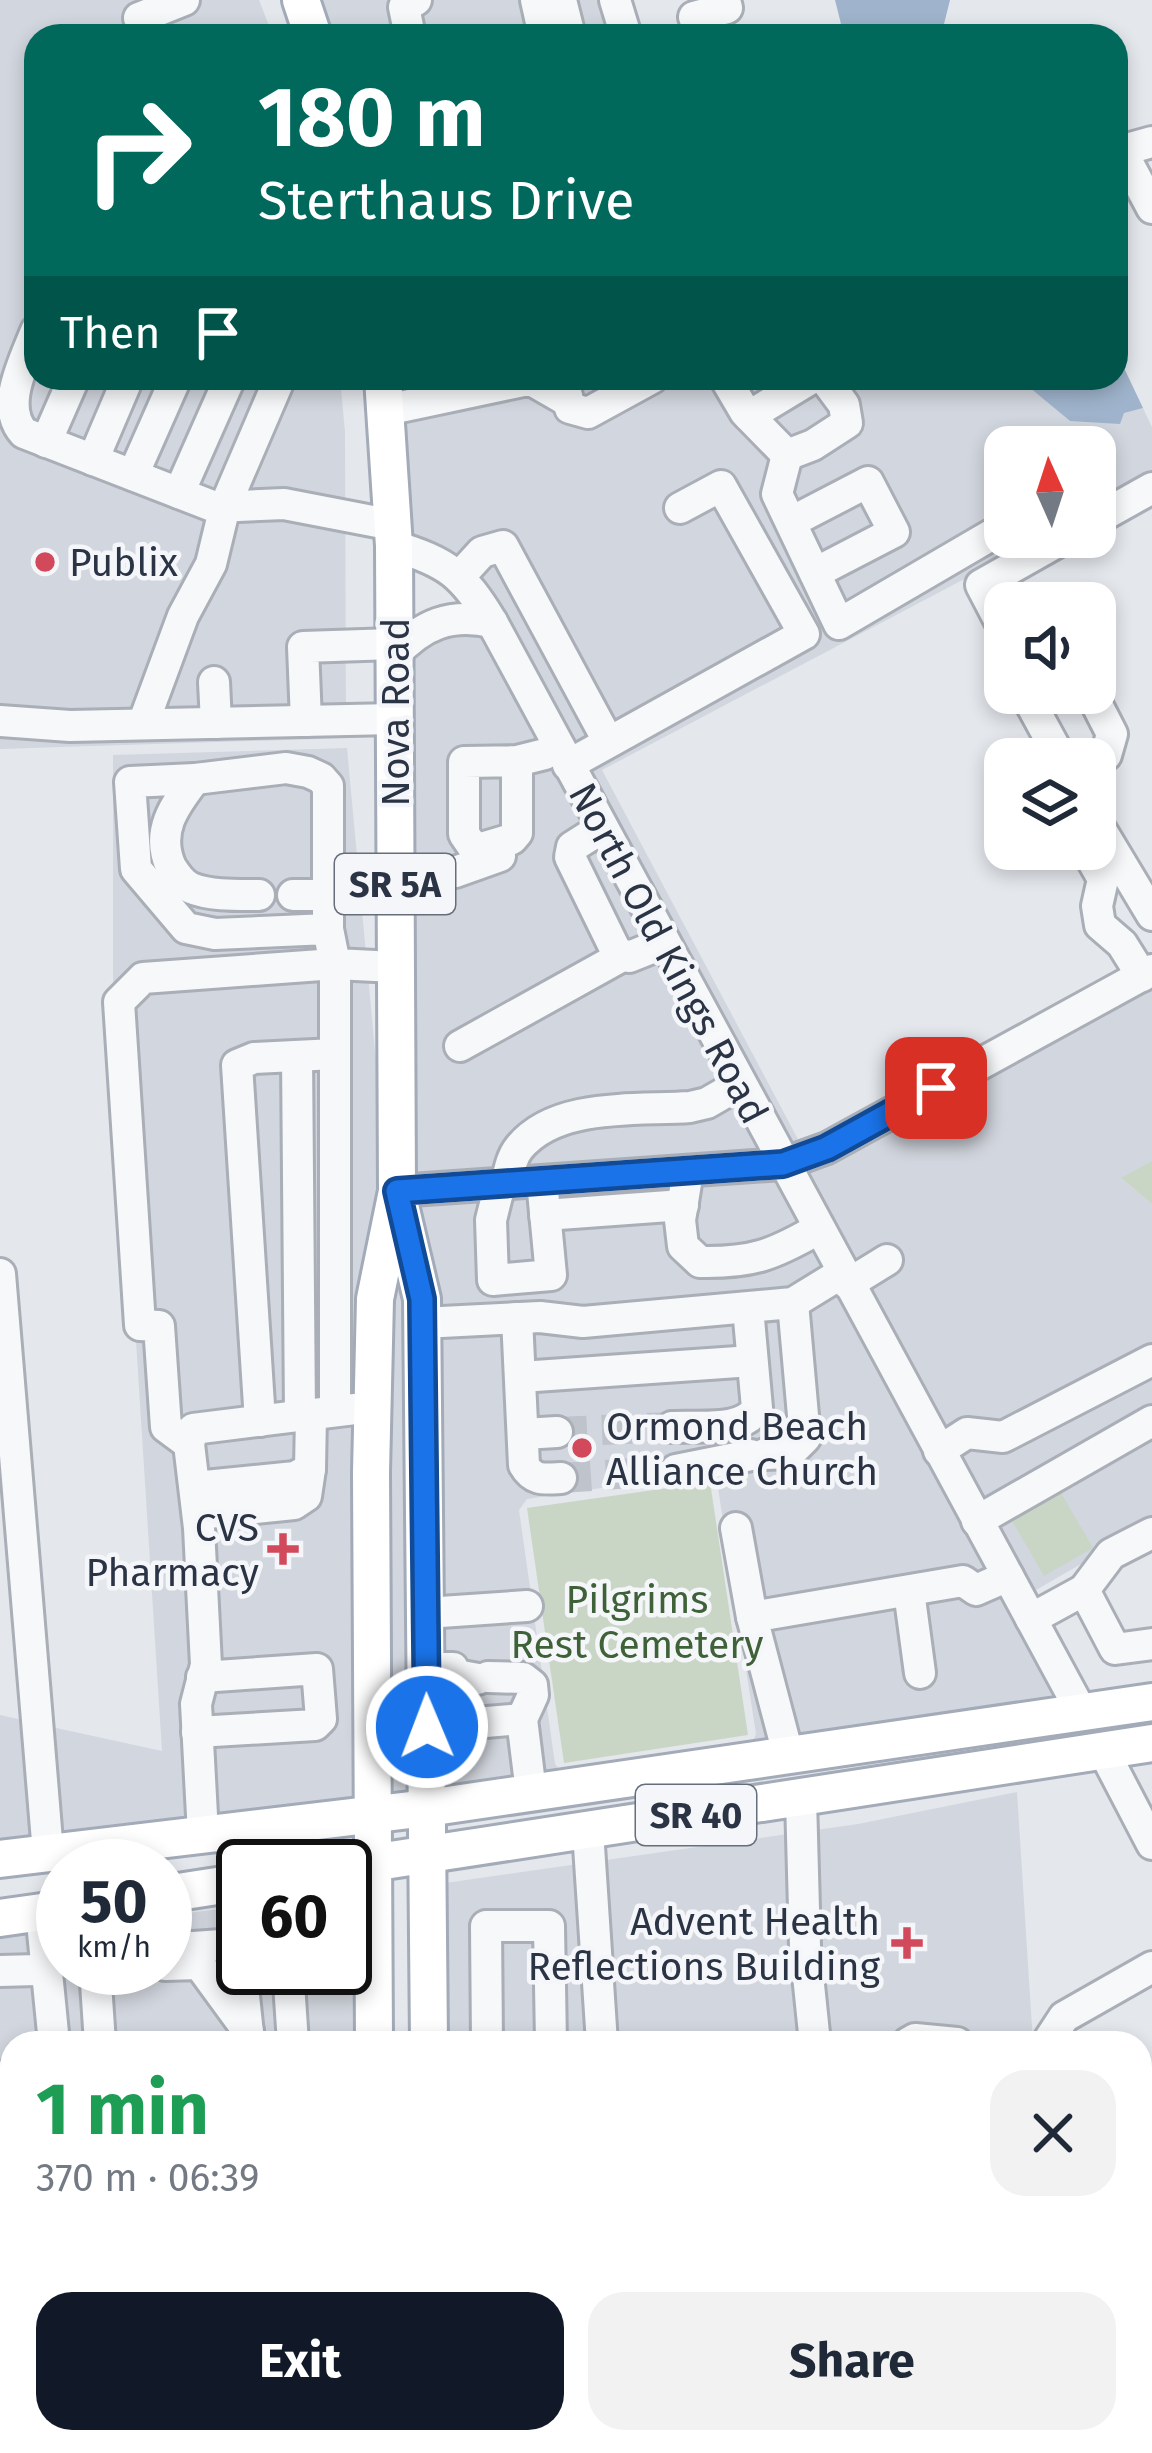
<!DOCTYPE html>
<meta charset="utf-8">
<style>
:root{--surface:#fff;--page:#f2f2f3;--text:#1f2937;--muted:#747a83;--accent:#111827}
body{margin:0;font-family:"Fira Sans",sans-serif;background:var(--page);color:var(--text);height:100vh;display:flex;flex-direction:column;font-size:45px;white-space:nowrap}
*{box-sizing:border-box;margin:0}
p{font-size:39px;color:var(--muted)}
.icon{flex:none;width:66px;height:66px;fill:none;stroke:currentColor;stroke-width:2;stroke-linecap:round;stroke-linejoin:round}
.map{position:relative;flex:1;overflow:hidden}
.details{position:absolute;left:0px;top:2031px;width:1152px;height:423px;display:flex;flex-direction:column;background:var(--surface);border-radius:36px 36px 0 0;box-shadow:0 6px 18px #0003}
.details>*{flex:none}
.guide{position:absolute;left:24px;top:24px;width:1104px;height:366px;border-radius:36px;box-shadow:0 6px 18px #0003;background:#00695c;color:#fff;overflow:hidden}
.needle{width:78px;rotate:357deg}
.controls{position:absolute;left:984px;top:426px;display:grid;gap:24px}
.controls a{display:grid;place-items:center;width:132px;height:132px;border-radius:24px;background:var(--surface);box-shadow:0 6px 18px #0003;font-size:60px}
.speed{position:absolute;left:36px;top:1839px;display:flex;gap:24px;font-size:60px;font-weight:700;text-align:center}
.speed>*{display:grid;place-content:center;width:156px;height:156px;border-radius:50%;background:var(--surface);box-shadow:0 6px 18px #0003;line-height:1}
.speed small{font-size:30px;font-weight:400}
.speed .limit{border:6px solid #111;border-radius:18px;background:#fff;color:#111}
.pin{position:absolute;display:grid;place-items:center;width:102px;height:102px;color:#fff;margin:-51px;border-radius:24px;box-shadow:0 6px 18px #0006}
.me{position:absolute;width:132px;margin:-66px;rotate:359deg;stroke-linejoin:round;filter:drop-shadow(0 0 9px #0008)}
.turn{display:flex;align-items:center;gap:42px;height:252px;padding:0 36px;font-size:54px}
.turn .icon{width:156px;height:156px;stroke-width:2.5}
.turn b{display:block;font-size:84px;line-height:102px}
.then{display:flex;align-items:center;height:114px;padding:0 36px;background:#0003;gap:24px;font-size:45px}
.round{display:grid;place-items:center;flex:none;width:126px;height:126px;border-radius:36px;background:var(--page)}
.overview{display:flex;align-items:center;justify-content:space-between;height:204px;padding:0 36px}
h1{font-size:72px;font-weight:700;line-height:90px;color:#1e9e55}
.action{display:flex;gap:24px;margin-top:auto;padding:24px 36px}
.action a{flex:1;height:138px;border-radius:36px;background:var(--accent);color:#fff;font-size:48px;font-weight:700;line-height:138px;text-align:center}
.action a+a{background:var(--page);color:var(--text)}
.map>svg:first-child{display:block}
</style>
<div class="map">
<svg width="1152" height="2453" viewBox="0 0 1152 2453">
<rect width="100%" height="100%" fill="#e4e7ec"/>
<g fill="#d2d6de">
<path d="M0,0H259L273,36H36V378H340L345,432L346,738L0,749Z"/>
<path d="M312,0H605L616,36H324Z"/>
<path d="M392,378H1018L1070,421L1143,408L1152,427V480L1095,510V447H1005V537H1044L602,770L801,1145L787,1150L502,620L403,537Z"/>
<path d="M442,632L486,633L765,1154L407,1179L405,660Z"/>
<path d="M347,748L387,1181L362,1804L57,1840L47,1726L162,1751L113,978V755Z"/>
<path d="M1152,983V1161L1122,1179L1152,1204V1523L1029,1594L798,1171Z"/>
<path d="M777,1176L1063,1699L752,1744L756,1734L716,1475L709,1472L527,1499L519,1510L555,1764L561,1772L437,1795L410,1202Z"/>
<path d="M398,1238L412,1300L417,1798L382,1802L384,1301Z"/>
<path d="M0,1715L27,1721L37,1843L0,1848Z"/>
<path d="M1017,1792L1033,2043H438V1884L858,1824Z"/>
<path d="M359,1891L364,2043H12V2442H371V2453H0V1938L63,1930V1968H165V1916L243,1906V1968H345V1893Z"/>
<path d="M438,2442H699V2453H435Z"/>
</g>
<g fill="#c9d6c5">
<path d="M1152,1161V1204L1121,1178Z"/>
<path d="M710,1482L748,1735L564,1763L527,1508Z"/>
<path d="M1060,1491L1093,1548L1044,1576L1011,1519Z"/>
</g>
<g fill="#9fb4cc">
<path d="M835,0H950L943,28L934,36H844Z"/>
<path d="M1116,351L1143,408L1124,413L1120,424L1070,421L1018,378H1116Z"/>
</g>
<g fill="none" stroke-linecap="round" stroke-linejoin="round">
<g stroke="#bfc3cb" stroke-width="30" stroke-dasharray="30 15" stroke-linecap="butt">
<path d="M557,1432L672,1427"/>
<path d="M561,1478L676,1470"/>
</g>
<defs>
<g id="minor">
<path d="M536,0L544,36"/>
<path d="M561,0L570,36"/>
<path d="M615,0L626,36"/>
<path d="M694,17L727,8L725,0"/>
<path d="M139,18L184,0"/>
<path d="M410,36L404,7L416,0"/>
<path d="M1121,150L1152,208"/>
<path d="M1116,152L1152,142"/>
<path d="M36,331C23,364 0,407 24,433L215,507L284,504L393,525"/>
<path d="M725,378L745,412L787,455"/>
<path d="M564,384L570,408L588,413L652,378"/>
<path d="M386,410L523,381H533L566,400"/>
<path d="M749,416L812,378"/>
<path d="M46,442L74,378"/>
<path d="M787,455L777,494L839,624L1005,527"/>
<path d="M787,455L813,445L847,423L844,405L824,378"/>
<path d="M93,460L128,378"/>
<path d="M133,475L176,378"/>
<path d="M179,493L230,378"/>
<path d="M1095,520L1152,488"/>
<path d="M791,522L868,482L894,532L815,573"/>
<path d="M394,546C447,562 463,574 492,622L1082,1713"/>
<path d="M460,576L482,552L503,546L608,741"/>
<path d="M1005,631L981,585L1066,537"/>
<path d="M394,655C423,624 450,613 492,622"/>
<path d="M214,682L216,723"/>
<path d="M1025,693L1061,759"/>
<path d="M1091,693L1112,734L1106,755L1095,762"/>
<path d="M0,721L70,726L395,719"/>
<path d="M306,721L303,647L394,644"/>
<path d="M143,724L183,616L211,564L225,506L280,378"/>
<path d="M517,761V833L512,839L475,850L464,834V762L517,761L545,754L558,745"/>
<path d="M568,765L804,634L721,486L680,508"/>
<path d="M195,779C174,806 155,832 171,867C176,875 182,884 191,888C210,896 238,895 259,895"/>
<path d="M1095,820L1152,915"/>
<path d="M602,828L572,847L570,857L617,953L629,957L664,943"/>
<path d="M1086,849L1103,879L1097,906L1100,925L1122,944L1142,976"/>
<path d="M395,872H455L500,856"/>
<path d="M293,895H328"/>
<path d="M328,929L215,934L186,928L136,869L130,782L195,779L286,768L308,772L321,778L328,786V929L335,964L395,967"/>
<path d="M460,1046L624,955"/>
<path d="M297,1056L300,1416"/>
<path d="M688,1171L680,1220L683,1246L700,1262C752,1263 773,1255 818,1229"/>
<path d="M500,1184L491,1220L493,1280L551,1275L542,1181"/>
<path d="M506,1184C509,1172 511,1158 519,1148C556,1102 637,1111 690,1107L707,1103L740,1084"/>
<path d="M397,1191L783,1164L827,1148L1152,970"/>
<path d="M545,1215L683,1205"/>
<path d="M0,1274L48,1853"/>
<path d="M848,1284L887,1260"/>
<path d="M517,1318L524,1465C533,1481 544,1479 561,1478"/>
<path d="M422,1323L540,1317L583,1322L793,1303L842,1273"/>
<path d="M521,1377L752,1361"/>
<path d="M260,1421L237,1065L254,1058L335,1054"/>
<path d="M672,1427C698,1425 743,1433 757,1408L748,1308"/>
<path d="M523,1434L557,1432"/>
<path d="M189,1444L166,1427L159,1326L140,1325L119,1002L143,978L335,964V1411"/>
<path d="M939,1451L967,1433L1003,1437L1152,1360"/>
<path d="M765,1454L790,1453L805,1438L793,1303"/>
<path d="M676,1470L751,1455"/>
<path d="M195,1487L295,1477L310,1469L311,1415"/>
<path d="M198,1514L294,1504L306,1496L310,1469"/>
<path d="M977,1521L1152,1421"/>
<path d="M736,1528L752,1617"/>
<path d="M1084,1590L1111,1554L1152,1533"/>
<path d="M909,1591L920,1673"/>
<path d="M426,1613L527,1606"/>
<path d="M1031,1619L1084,1590L1115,1649L1152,1644"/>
<path d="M426,1668H453L456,1675L478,1679"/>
<path d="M488,1677L523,1678L532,1685L533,1695L522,1719L531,1792"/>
<path d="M427,1727L522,1719"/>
<path d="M197,1732L315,1725L321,1719L317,1669L202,1677"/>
<path d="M1103,1750L1152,1844"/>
<path d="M788,1754L752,1617L963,1581L976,1590L1008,1576"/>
<path d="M801,1799L805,1946L815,2043"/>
<path d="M588,1831L602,2043"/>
<path d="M203,1834L196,1704L206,1665L199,1528L189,1444L193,1429L355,1409"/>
<path d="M41,1912L54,2043"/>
<path d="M345,1947L373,1946"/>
<path d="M165,1949L222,1945L240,1958L249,2043"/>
<path d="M165,1965L199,1964L248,2031"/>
<path d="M95,1968L100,2043"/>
<path d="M288,1968L293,2043"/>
<path d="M0,1971L37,1970L47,1964"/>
<path d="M487,2043L486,1926H549L551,2043"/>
<path d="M908,2043L915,2039L957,2043"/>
<path d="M1047,2043L1064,2017L1152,1967"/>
<path d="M0,2077L12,2075"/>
<path d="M0,2121L12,2287"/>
<path d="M1140,2396H1152"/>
<path d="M212,2442L213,2453"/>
<path d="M292,2442L293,2453"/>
<path d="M497,2442L498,2453"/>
<path d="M1063,2442L1064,2453"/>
<path d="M825,2453L828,2442"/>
</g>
<g id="major">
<path d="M301,0L313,36"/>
<path d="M399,1201L422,1299L429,2043"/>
<path d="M0,1859L427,1808L1152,1702"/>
<path d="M345,1867L1152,1743"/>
<path d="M165,1894L243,1882"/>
<path d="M0,1918L63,1909"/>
<path d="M374,2043L371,1472L375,1299L397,1191L394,546L383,378"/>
<path d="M380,2442L381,2453"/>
<path d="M425,2453V2442"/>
</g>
</defs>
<use href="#minor" stroke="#a9aeb7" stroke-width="36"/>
<use href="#major" stroke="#a3abb8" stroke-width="42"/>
<use href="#minor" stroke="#f7f8fa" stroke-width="30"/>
<use href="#major" stroke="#fff" stroke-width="36"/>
</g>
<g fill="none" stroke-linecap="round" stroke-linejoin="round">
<defs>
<path id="route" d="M427,1727L422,1299L397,1191L783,1164L827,1148L936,1088"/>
</defs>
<use href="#route" stroke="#114b97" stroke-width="30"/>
<use href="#route" stroke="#1a73e8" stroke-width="21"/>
</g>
<g fill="#d1495b" stroke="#f4f6f9" stroke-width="4.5">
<circle cx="45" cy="562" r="12"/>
<circle cx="582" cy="1448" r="12"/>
<path d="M277 1531h12v12h12v12h-12v12h-12v-12h-12v-12h12z"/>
<path d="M901 1925h12v12h12v12h-12v12h-12v-12h-12v-12h12z"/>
</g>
<g text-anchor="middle" stroke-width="9" stroke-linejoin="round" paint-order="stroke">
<g fill="#f4f6f9" stroke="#676e7b" stroke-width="3">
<rect x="335" y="854" width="120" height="60" rx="9"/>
<rect x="636" y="1785" width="120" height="60" rx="9"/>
</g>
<g font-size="36" font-weight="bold" fill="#2b3445">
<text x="395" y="897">SR 5A</text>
<text x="696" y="1828">SR 40</text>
</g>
<g font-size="39" fill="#2b3445" stroke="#f4f6f9" text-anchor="start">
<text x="69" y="576">Publix</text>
<text x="606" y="1440">Ormond Beach<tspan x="606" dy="45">Alliance Church</tspan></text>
<text x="259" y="1541" text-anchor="end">CVS<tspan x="259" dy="45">Pharmacy</tspan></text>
<text x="880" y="1935" text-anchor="end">Advent Health<tspan x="880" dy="45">Reflections Building</tspan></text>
</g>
<g font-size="39" fill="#2b3445" stroke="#f4f6f9">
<text transform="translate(395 712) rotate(-90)" y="14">Nova Road</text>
<text transform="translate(669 953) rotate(62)" y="14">North Old Kings Road</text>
</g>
<g font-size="39" fill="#3f6138" stroke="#f4f6f9">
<text x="637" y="1613">Pilgrims<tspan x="637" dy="45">Rest Cemetery</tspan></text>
</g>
</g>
</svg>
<div class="controls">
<a><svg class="needle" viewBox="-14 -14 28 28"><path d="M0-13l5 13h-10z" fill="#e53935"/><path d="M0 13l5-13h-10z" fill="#747a83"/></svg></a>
<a><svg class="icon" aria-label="sound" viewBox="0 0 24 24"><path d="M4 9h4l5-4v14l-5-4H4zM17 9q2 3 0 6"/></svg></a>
<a><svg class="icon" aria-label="layers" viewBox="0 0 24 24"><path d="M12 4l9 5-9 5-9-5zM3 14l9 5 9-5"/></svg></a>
</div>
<div class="speed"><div>50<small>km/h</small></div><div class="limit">60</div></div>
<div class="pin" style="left:936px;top:1088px;background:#d93025"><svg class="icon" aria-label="arrive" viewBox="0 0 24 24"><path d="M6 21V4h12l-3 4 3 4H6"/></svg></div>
<svg class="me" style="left:427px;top:1727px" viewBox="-20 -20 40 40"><circle r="17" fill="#1a73e8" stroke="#fff" stroke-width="3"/><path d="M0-11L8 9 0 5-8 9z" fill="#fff"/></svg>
<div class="guide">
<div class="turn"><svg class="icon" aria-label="right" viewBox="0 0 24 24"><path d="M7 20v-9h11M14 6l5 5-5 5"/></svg><div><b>180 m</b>Sterthaus Drive</div></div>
<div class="then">Then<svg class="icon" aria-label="arrive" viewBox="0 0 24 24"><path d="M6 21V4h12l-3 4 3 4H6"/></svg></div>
</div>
<section class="details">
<div class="overview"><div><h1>1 min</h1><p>370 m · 06:39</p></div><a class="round"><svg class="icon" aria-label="close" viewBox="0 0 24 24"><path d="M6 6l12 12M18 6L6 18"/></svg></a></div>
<div class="action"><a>Exit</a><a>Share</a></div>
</section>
</div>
